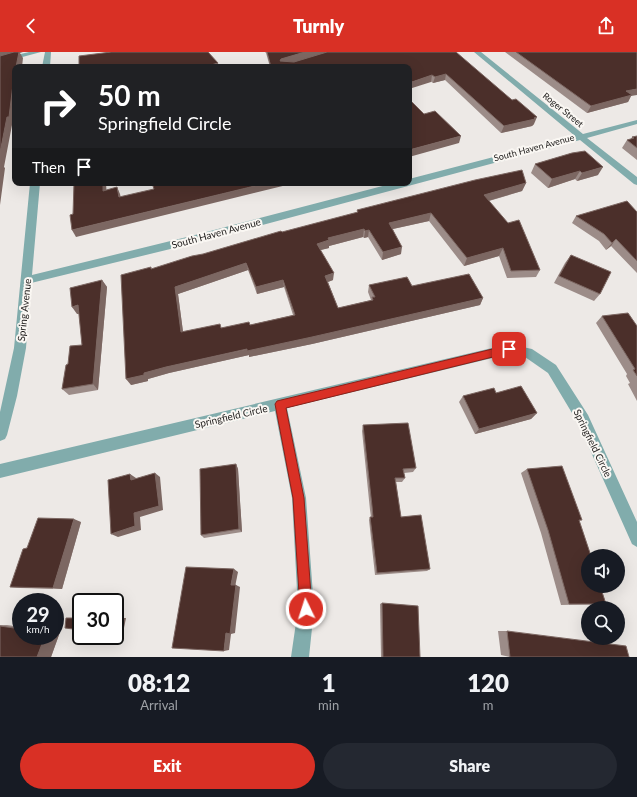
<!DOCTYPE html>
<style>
:root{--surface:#171b24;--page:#242831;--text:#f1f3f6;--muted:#9ea1a6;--accent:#d93025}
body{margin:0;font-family:Lato,sans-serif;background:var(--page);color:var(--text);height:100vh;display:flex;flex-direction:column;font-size:15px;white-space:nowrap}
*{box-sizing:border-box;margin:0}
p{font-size:13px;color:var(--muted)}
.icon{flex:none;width:22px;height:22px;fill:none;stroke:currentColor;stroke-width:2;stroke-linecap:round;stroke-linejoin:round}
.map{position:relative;height:605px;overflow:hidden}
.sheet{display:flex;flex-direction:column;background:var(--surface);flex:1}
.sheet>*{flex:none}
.banner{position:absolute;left:12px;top:12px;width:400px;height:122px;border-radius:8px;box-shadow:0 4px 16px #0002;background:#202124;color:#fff;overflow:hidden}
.fabs{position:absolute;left:581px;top:497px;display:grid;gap:8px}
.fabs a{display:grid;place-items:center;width:44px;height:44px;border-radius:50%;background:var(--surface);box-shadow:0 4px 16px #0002;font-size:20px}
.speed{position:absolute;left:12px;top:541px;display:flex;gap:8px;font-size:20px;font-weight:700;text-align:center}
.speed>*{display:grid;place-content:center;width:52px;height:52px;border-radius:50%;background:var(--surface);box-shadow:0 4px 16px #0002;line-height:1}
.speed small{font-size:10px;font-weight:400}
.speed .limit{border:2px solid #111;border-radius:6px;background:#fff;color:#111}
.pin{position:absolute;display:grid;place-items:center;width:34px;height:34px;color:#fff;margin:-17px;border-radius:8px;box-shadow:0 2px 6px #0006}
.me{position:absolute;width:44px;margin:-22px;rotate:356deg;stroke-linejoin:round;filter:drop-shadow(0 0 3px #0008)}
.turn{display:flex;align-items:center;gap:14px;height:84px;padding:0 20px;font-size:18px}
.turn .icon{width:52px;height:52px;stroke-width:2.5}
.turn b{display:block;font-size:28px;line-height:34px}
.then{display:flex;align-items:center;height:38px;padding:0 20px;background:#0003;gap:8px;font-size:15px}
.eta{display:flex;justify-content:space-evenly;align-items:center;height:68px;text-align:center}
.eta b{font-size:24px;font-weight:800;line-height:28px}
.action{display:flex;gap:8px;margin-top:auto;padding:8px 20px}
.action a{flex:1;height:46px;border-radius:24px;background:var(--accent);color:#fff;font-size:16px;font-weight:800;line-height:46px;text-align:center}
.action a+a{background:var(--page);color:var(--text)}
header{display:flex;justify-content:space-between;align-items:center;height:52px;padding:0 20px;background:var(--accent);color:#fff;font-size:18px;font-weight:800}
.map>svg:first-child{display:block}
</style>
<header><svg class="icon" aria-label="back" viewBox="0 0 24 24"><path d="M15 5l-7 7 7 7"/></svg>Turnly<svg class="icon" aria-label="share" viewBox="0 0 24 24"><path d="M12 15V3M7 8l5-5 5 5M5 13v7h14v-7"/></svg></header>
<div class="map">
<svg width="637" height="605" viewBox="0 0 637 605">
<rect width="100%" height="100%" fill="#ede9e6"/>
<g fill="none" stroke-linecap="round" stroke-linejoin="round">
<g fill="#81acac" fill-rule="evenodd">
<path d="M29,0H41L0,11V7Z"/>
<path d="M45,0H51L50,15H42Z"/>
<path d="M474,0H481L583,82L637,68V72L587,86L637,125V133L634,132L580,88L195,191L31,231L26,296L17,344L7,383L5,387L0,389V360L14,296L30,131H40L32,223L195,183L394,131H409V127L575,84Z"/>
<path d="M509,292L532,297L556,313L588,363L637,470V495L632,492L578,371L548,321L525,305L509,302L287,356L306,446L314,557L309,605H291L298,557L292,446L275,359L0,426V412Z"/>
</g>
</g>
<g fill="#9c8c88" fill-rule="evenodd">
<path d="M265,0H456L534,72L532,74L501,81L445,28L433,31L409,15H270L266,1Z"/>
<path d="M505,0H637L631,44L628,50L587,61Z"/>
<path d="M637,84V108L622,96L627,88L631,87L632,85Z"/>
<path d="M572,101L598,123L577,129L575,127L548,136L531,121L535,112Z"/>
<path d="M526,131L522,139L489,149L540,218L536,225L507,226L499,204L464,214L429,169L393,177L401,202L382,208L368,185L364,186L363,185L329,194V196L320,198L333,228L328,230L338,256L371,248L368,240L369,233L412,234L483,246L480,253L312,292L249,305V303L169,321L148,327V329L131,333L152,217L282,180L357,161V158ZM248,218L257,242L284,235L293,263L250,273L183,280L178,242Z"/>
<path d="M637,160V221L611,194L606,198L599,189L572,171L576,164Z"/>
<path d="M571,203L600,242L594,249L554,231L565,211Z"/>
<path d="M102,228L107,235L98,338L69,343L62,337L68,312L82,293L79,262H77Z"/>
<path d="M602,264L637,274V349L628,332L630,331L626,324L627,322L596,271Z"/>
<path d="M496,341L537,361L531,367L475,382L459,350L463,344Z"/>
<path d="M363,373L416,416L413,420L404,421L405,426L402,430H396L401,465L430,517L427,519L375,523L369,468L370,465H371L370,458L362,379Z"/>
<path d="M236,412L238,417L242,480L204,486L201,483Z"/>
<path d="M527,417L582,468L579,469L606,552L561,553L541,481L521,421Z"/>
<path d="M81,470L62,537L20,536L10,535L27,496Z"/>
<path d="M382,551L420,605H381L380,552Z"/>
<path d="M0,573H7L21,575V584H55V579L60,580L51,605H0Z"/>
<path d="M498,579H507L510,605L501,603Z"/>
</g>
<g fill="#7c6762">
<path d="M0,0H23L20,1L23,6L22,15H16L0,7Z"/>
<path d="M305,0H328L281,15L280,9L281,7Z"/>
<path d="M218,11L219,15H204Z"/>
<path d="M15,16V61L14,73H12L4,115L5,116L0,153V101Z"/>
<path d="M446,22L445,28L433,31L435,25Z"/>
<path d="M432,23L431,30L409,37V31Z"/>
<path d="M637,37V43L631,44L628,50L587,61L591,54L626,39Z"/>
<path d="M537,65L534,72L532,74L501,81L504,74Z"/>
<path d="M461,84L459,91L409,105V98Z"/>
<path d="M603,115L598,123L577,129L582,121Z"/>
<path d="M580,119L575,127L548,136L552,127Z"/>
<path d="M103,131H106L107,146L103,139Z"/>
<path d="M267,131H295L76,185L72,178Z"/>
<path d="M526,131L522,139L481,151L484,143Z"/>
<path d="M117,135L120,142L122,151L119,145Z"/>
<path d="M431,161L429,169L388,178L389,171Z"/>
<path d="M364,177L363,185L329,194V196L317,199V192L328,186Z"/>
<path d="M369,178L368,185L364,186L365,179Z"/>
<path d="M616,187L611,194L606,198L612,191Z"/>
<path d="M402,195L401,202L382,208L383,200Z"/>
<path d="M503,196L499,204L464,214L467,206Z"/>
<path d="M246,211L248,218L178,242L184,287L181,280L175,235Z"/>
<path d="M334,221L333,228L325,231V224Z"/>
<path d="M102,228L107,235L98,338L93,332Z"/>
<path d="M283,228L284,235L257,242L256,235Z"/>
<path d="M483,246L480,253L312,292L249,305V303L169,321L148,327V329L131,333L126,327L144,321L166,315Z"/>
<path d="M78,253L83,261L77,262L72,255Z"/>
<path d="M537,361L531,367L475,382L479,377Z"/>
<path d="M236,412L238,417L242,480L239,477Z"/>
<path d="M155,421L160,425L163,458L140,465L141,478L118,485L111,482L134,461Z"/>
<path d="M130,422L136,426V432L131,428Z"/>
<path d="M74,467L81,470L62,537L53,536Z"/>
<path d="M234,517L238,520L235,535L231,533Z"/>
<path d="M236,533L240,535L235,581L231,582L229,598L224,599L226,581Z"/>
<path d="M123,566H126L122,586H118Z"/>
<path d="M55,580H60L51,605H37L45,584H55Z"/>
</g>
<g fill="#4b2f2a" stroke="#7c6762" fill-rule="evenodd">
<path d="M14,0H19L16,15H15V16L9,65H7L0,101V4Z"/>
<path d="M111,0H208L218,11L204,15H79V4Z"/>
<path d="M267,0H305L281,7L280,9L294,10L327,0H456L512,48L516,47L537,65L534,66L535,67L504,74L446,22L435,25L432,23L409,31V15H271Z"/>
<path d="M516,0H637V37L626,39L632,43L591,54Z"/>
<path d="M409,47L424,62L435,59L461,84L409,98Z"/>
<path d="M637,84V96L627,88L634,86L632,85Z"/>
<path d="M585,99L603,115L582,121L580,119L552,127L535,112L572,101Z"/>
<path d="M522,118L526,131L484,143L508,171L519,168L540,218L511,219L503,196L467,206L431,161L389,171L402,195L383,200L369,178L365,179L364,177L328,186L329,188L317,192L334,221L325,224L338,256L373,248L372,245H375L369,233L407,225L412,234L469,222L483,246L312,285L247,299V297L166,315L144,321V323L126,327L121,223L151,215V217L192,204L203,202L281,179L282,180L358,160L357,158L475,128ZM246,211L256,235L283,228L295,263L250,273L249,270L221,276L220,272L181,280L175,235Z"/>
<path d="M74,131H103V139L117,135L119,145L154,137L152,131H267L72,178L70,163L73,162Z"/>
<path d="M627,149L637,160V209L616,187L612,191L604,182L576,164Z"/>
<path d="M571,203L611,220L600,242L559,224Z"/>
<path d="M102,228L93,332L62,337L66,313L68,312L70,294L82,293L78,253L72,255L70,236Z"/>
<path d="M628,261L637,274V324L633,318L635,317L602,264Z"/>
<path d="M521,334L537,361L479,377L463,344L494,336L496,341Z"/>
<path d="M408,371L416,416L403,417L405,426H395L401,465L421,463L430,517L377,521L370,465H373L372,454L363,373Z"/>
<path d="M236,412L239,477L201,483L200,417Z"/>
<path d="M562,414L582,468H579L591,504H588V534H600L606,552H569L548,478L527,417Z"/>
<path d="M155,421L159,454L134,461L135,474L111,482L108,428L130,422L131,428Z"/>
<path d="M38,466L74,467L53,536L10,535L23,497L27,496Z"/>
<path d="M186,515L234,517L231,533H236L230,582L226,581L224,599L172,596Z"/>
<path d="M382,551L418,554L420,605H383Z"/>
<path d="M66,566H81V578L65,576Z"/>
<path d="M115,566H123L118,586H98L99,584H115Z"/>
<path d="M0,574L21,577V584H45L37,605H0Z"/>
<path d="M507,579L626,594L629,605H510Z"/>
</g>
<path fill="#d93025" stroke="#8d1f18" d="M509,293L512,294L513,297L512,299L509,301L286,356L304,446L312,557L311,561L306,563L302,561L300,557L293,446L275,352L277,349Z"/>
<g text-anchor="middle" stroke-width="4" stroke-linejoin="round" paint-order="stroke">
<g font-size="9" fill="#1d1b1a" stroke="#faf7f3">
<text transform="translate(563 58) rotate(39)" y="3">Roger Street</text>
<text transform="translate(534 96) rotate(-15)" y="3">South Haven Avenue</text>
</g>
<g font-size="10" fill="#1d1b1a" stroke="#faf7f3">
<text transform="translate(216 181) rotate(-15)" y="4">South Haven Avenue</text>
<text transform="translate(24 258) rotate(-84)" y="4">Spring Avenue</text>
<text transform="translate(231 364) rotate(-13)" y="4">Springfield Circle</text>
<text transform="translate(593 391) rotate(64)" y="4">Springfield Circle</text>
</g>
</g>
</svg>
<div class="fabs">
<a><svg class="icon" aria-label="sound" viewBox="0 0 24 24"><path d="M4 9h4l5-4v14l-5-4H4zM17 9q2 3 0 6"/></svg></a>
<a><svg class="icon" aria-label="search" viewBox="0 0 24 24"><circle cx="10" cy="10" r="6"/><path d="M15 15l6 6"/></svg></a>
</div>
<div class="speed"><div>29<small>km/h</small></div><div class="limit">30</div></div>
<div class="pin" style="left:509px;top:297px;background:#d93025"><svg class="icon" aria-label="arrive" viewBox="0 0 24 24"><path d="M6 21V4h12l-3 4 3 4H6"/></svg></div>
<svg class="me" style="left:306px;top:557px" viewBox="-20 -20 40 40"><circle r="17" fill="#d93025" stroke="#fff" stroke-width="3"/><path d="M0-11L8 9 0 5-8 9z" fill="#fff"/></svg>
<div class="banner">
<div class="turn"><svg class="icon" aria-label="right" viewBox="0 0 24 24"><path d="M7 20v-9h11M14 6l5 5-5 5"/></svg><div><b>50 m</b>Springfield Circle</div></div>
<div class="then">Then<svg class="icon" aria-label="arrive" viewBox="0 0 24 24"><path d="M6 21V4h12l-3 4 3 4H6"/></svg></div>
</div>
</div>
<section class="sheet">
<div class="eta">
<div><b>08:12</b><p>Arrival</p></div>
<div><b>1</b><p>min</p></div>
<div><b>120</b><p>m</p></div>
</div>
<div class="action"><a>Exit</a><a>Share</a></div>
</section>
